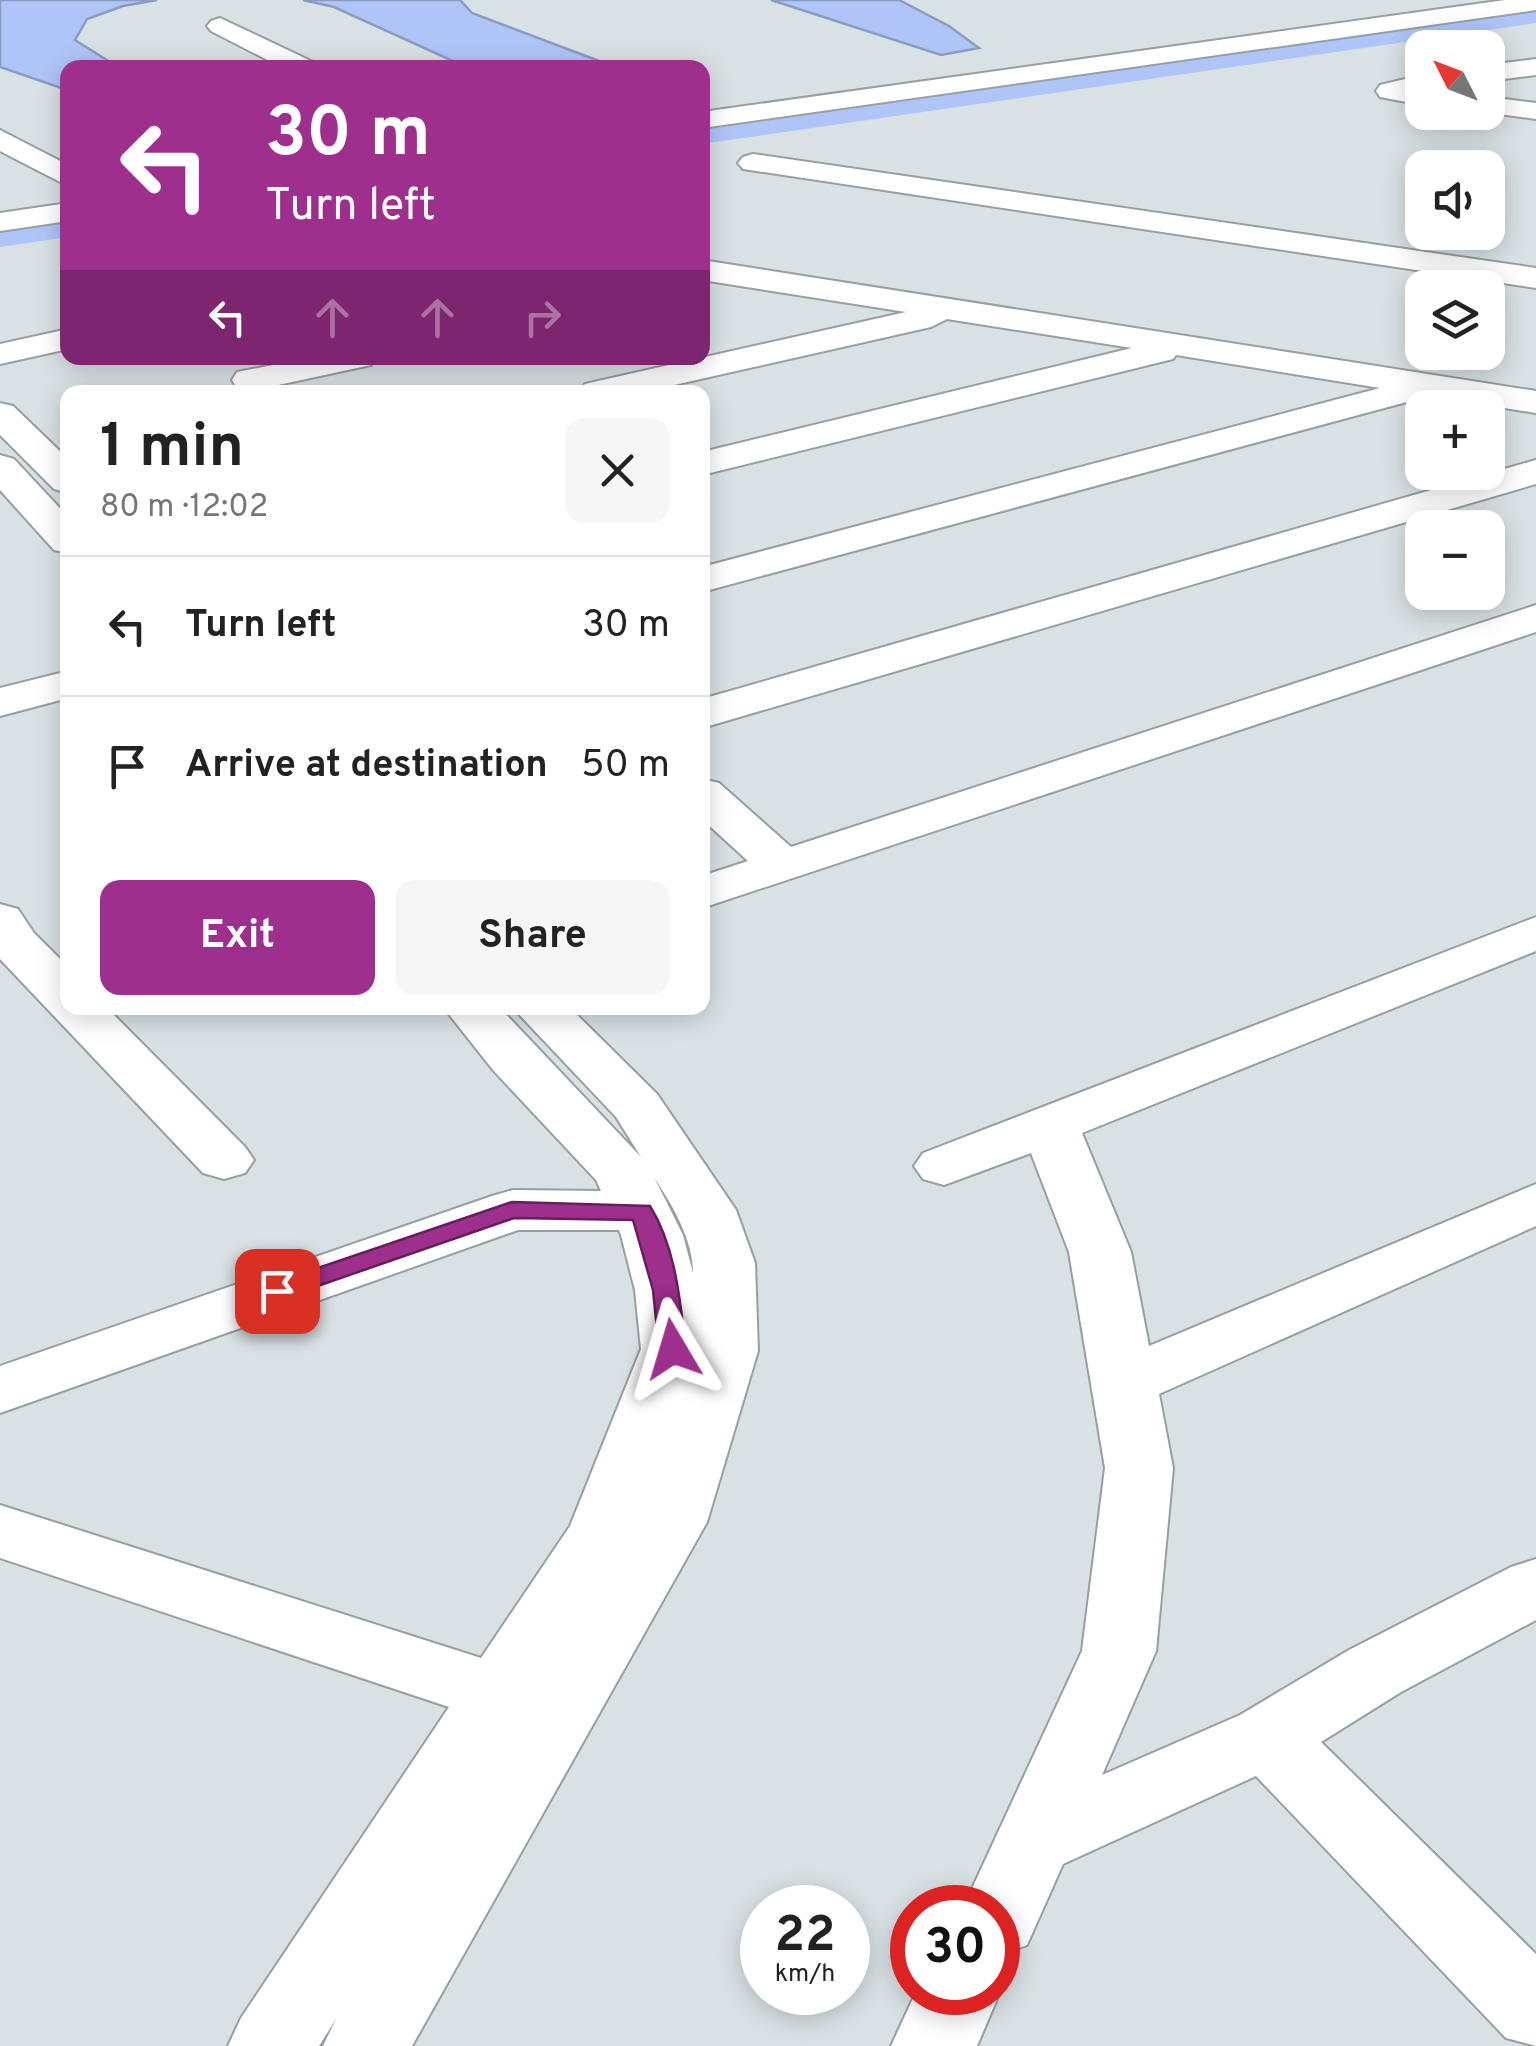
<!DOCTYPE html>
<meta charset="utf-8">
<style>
:root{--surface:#fff;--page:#f6f6f6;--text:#222;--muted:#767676;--line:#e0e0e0;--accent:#9e2f8d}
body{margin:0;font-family:Overpass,sans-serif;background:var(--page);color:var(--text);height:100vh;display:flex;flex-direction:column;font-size:38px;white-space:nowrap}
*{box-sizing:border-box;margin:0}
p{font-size:32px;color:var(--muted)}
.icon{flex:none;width:55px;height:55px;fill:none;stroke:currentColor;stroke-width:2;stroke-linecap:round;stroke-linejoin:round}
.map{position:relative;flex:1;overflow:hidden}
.sheet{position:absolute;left:60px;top:385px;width:650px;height:630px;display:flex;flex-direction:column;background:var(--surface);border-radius:20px;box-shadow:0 5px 25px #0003}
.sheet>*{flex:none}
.banner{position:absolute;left:60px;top:60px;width:650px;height:305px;border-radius:20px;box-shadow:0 5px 25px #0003;background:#9e2f8d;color:#fff;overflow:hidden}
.needle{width:65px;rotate:312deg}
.buttons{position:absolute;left:1405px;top:30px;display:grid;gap:20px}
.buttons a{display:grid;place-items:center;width:100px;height:100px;border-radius:20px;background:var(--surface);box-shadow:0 5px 25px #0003;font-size:50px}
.speed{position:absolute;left:740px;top:1885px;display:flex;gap:20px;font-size:50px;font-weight:700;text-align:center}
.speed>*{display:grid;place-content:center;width:130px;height:130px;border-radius:50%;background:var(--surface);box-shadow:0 5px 25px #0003;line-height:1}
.speed small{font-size:25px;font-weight:400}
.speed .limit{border:15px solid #d22;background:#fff;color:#111}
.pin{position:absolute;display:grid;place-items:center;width:85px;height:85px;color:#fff;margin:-42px;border-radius:20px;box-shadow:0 5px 15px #0006}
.me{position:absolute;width:110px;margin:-55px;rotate:353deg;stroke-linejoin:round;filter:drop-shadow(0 0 8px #0008)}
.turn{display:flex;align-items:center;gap:35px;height:210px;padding:0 40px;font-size:45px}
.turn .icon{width:130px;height:130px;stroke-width:2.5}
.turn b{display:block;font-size:70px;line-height:85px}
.lanes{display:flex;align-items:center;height:95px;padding:0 40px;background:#0003;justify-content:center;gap:50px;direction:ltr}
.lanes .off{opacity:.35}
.round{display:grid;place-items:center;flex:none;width:105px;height:105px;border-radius:20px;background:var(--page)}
.summary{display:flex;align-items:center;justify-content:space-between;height:170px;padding:0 40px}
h1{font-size:60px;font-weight:700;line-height:75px}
.action{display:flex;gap:20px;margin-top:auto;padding:20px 40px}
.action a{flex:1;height:115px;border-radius:20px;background:var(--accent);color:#fff;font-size:40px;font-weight:700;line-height:115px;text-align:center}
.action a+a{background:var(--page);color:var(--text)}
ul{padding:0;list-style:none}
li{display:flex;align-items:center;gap:30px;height:140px;padding:0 40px;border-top:2px solid var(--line)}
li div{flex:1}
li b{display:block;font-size:38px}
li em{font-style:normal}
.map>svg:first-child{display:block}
</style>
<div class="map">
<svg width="1536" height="2046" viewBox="0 0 1536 2046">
<rect width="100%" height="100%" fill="#d8e1e4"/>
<g fill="#afc5f8" stroke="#8c9cc0" stroke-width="2.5">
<path d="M0,0H157L123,6L87,19L75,40L118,67L68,68L67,90L0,67Z"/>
<path d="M303,0H460L472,13L615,67H466L334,7Z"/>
<path d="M771,0H899L949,26L979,48L941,55Z"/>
</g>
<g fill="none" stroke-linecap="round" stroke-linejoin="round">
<g fill="#afc5f8" fill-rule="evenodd">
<path d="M1536,11V23L702,144V130Z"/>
<path d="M68,221V237L0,247V231Z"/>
</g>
<defs>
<g id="minor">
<path d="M1505,0H1536V10L702,128V112Z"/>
<path d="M220,18L313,62L317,68H283L211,31L207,26L211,21Z"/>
<path d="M1536,59V75L1488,81V65Z"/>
<path d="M1422,75V105L1380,97L1376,91L1380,85Z"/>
<path d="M1488,97L1536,103V119L1485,112Z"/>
<path d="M0,130L68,165V186L0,151Z"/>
<path d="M753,154L1536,268V288L743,169L738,163L743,157Z"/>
<path d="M68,203V221L0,231V213Z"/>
<path d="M702,260L1536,391V413L1429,396L702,592V567L1380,388L1176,355L1173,359L702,475V452L1132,348L947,319L931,327L643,392H580L585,384L598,381L906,312L702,280Z"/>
<path d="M68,329V349L0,364V344Z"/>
<path d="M309,358H377L371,365L250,391L237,388L232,380L237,372Z"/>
<path d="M0,403L13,406L68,459V493L54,489L0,435Z"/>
<path d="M0,455L14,459L68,517V553L54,550L0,490Z"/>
<path d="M1536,460V484L702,728V699Z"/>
<path d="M1536,605V632L702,908V876L748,861L702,819V779L719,783L791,847Z"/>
<path d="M68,671V698L0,716V688Z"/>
<path d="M0,904L18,909L34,933L68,967V1008H107L245,1147L254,1160L245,1173L224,1179L203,1173L0,959Z"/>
<path d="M1536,917V951L1082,1133L1131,1252L1149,1346L1536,1184V1226L1159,1394L1173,1468L1156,1651L1102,1775L1240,1715L1349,1650L1511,1567L1536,1559V1620L1401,1692L1321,1742L1536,1954V2046L1506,2038L1256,1776L1063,1864L1027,1945L998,1956V1908H963L1082,1651L1105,1468L1069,1252L1031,1153L944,1185L923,1179L914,1166L923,1153Z"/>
<path d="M444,1008H500L641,1157L616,1117L513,1008H570L657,1094L736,1210L755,1263L758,1351L707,1522L412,2046H323L336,2019L319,2046H228L241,2018L449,1707L0,1558V1505L481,1658L570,1526L641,1349L635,1290L621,1235L619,1230H518L0,1413V1366L492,1196L513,1190L601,1191L596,1180L493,1070ZM654,1177C672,1205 693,1239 693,1273L683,1235Z"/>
<path d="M998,1987L1000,1992L977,2046H891L916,1992H998Z"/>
</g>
</defs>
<use href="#minor" stroke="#979fa2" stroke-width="4"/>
<use href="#minor" fill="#fff" fill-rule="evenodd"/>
</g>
<path fill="#9e2f8d" stroke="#671f5c" stroke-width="2.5" d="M512,1202L650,1206C676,1248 680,1301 686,1349L682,1355H663L659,1349L653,1290L633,1220L514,1218L286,1297H268L264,1291L268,1285Z"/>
</svg>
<div class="buttons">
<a><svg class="needle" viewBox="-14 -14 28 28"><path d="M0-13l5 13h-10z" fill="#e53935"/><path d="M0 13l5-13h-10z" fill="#767676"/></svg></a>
<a><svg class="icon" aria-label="sound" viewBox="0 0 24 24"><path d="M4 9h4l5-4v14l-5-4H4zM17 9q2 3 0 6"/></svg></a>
<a><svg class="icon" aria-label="layers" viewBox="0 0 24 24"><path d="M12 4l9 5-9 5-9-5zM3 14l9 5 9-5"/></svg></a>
<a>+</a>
<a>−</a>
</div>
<div class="speed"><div>22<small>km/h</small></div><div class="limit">30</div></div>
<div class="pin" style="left:277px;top:1291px;background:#d93025"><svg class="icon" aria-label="arrive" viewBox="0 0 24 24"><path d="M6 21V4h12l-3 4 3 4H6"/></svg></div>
<svg class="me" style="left:673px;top:1349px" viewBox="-20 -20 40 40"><path d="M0-17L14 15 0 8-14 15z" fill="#9e2f8d" stroke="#fff" stroke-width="4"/></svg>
<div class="banner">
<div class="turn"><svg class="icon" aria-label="left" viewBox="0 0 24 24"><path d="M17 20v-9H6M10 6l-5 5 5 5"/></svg><div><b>30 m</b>Turn left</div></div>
<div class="lanes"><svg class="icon" aria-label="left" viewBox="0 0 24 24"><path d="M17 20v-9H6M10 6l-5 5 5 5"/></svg><svg class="icon off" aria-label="ahead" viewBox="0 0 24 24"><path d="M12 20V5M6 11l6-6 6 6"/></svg><svg class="icon off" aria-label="ahead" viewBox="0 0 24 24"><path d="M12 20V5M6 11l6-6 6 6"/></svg><svg class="icon off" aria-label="right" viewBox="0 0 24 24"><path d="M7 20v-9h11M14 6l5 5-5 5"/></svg></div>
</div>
<section class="sheet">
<div class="summary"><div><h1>1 min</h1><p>80 m · 12:02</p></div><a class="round"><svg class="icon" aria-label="close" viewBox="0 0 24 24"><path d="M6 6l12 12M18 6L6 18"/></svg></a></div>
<ul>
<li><svg class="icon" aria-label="left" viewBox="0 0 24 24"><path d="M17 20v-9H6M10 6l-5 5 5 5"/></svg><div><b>Turn left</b></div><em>30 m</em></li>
<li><svg class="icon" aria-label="arrive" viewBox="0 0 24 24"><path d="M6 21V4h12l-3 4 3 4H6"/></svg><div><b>Arrive at destination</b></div><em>50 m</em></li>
</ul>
<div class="action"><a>Exit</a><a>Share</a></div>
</section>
</div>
